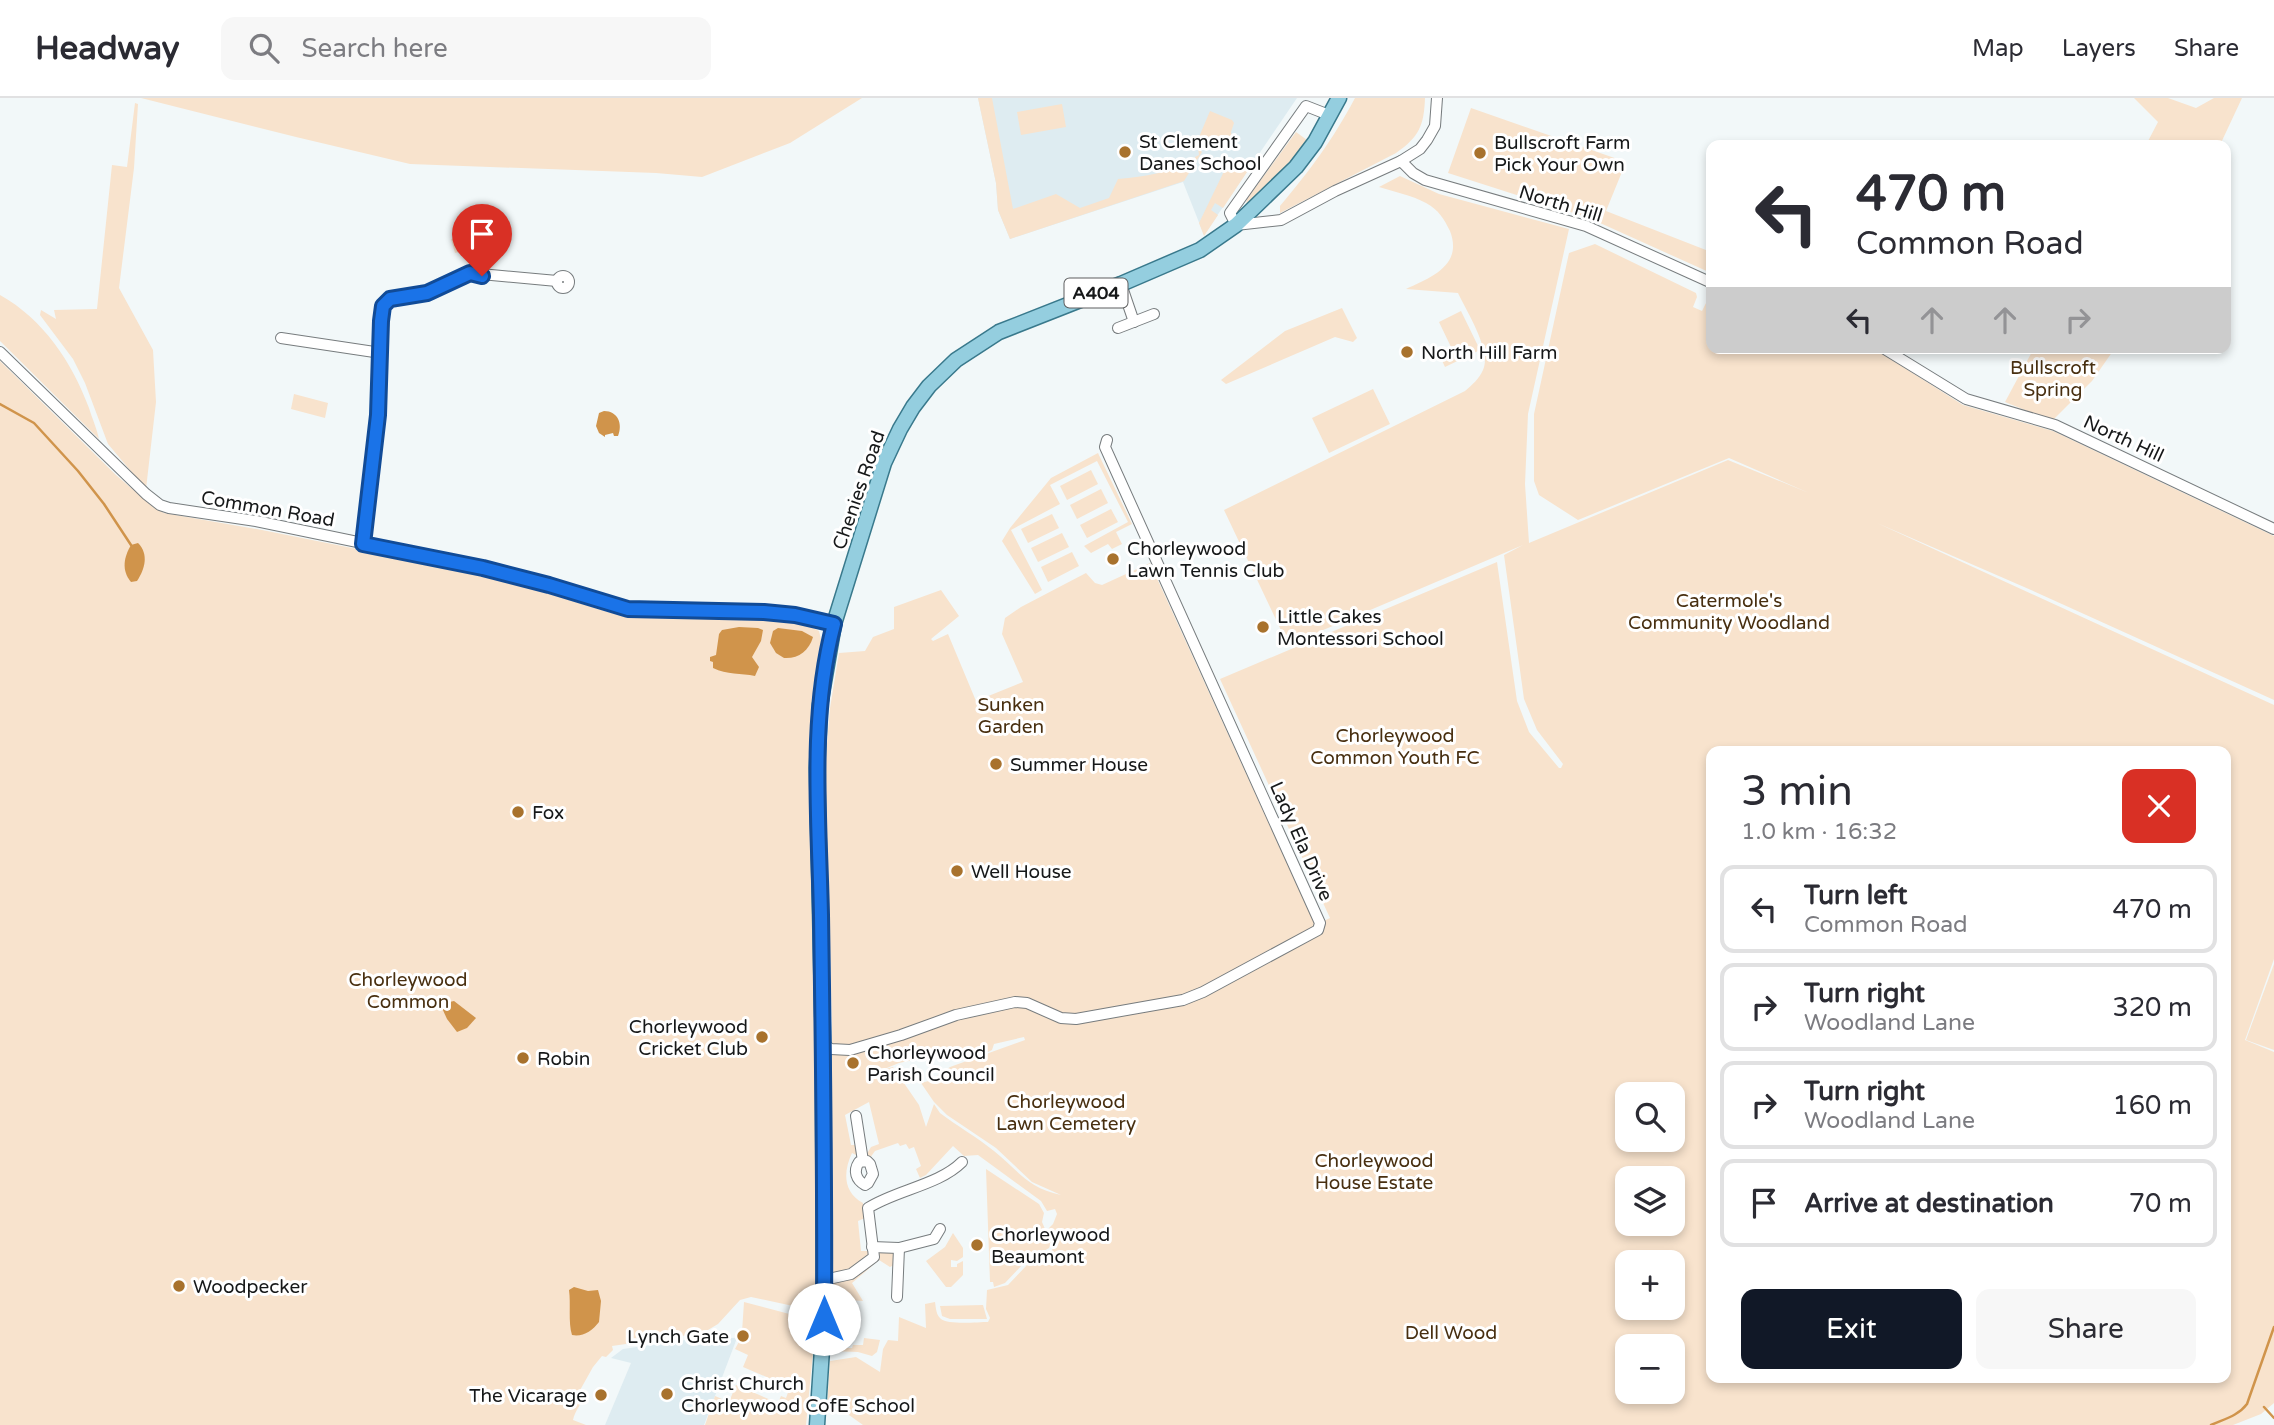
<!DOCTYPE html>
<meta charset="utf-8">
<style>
:root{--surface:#fff;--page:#f7f7f7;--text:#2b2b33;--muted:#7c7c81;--line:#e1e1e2;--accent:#111827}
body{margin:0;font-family:"Varela Round",sans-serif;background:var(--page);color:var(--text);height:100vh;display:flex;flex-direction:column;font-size:26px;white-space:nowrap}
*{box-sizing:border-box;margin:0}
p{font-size:23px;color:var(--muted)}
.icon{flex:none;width:38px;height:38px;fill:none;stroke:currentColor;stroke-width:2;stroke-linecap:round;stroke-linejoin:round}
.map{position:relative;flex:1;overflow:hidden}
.sheet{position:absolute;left:1706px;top:648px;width:525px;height:637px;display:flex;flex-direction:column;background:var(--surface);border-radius:14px;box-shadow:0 4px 10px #0003}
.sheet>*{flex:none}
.banner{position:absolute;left:1706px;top:42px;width:525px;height:214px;border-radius:14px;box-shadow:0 4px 10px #0003;background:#fff;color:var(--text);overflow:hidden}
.buttons{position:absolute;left:1615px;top:984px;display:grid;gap:14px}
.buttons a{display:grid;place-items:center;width:70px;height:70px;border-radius:14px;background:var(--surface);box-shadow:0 4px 10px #0003;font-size:35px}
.pin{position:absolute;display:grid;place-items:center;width:60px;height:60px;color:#fff;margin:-72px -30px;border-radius:50% 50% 50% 0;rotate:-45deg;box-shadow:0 0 7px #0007}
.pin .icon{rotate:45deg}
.me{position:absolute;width:77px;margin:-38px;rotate:0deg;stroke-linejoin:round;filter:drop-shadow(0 0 5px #0008)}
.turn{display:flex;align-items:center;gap:24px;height:147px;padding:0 35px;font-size:32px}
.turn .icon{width:91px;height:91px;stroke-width:2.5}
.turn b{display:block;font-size:49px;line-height:60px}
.lanes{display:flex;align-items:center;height:66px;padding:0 35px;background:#0003;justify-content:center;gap:35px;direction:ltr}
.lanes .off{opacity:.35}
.round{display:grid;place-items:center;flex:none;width:74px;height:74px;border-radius:14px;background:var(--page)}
.overview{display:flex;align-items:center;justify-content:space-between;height:119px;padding:0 35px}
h1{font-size:42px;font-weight:600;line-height:52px}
.action{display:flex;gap:14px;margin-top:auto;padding:14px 35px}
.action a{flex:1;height:80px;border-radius:14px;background:var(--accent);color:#fff;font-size:28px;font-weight:600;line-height:80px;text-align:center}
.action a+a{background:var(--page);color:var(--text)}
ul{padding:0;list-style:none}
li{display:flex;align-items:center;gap:21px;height:88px;margin:0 14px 10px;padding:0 21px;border:4px solid var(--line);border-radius:14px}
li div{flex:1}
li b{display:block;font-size:26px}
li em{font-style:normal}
header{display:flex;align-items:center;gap:42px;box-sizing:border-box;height:98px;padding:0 35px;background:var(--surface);border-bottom:2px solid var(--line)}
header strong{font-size:33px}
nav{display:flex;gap:38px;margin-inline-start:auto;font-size:24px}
.search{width:490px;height:63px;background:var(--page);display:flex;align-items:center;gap:18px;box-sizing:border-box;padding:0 24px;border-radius:14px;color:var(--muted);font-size:26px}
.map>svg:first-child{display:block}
</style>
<header>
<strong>Headway</strong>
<div class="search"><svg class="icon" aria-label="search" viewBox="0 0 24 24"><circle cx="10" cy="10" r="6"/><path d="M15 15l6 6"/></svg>Search here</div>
<nav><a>Map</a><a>Layers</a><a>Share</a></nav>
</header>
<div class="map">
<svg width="2274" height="1327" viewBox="0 0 2274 1327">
<rect width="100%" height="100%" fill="#f2f8f9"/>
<g fill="#deecf1">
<path d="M978,0H1297L1204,137L1183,84L1010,141L998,112L996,85Z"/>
<path d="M706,1239L737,1240L704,1327H605L631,1265L611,1260L623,1251Z"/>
</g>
<g fill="#f8e3cd" fill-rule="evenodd">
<path d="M141,0H862L790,45L702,79L656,75L410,66L296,39Z"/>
<path d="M978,0H992L1013,111L1056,96L1080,110L1109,100L1118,81C1146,79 1169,74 1195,61V59L1199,57L1198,50L1202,54L1184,83L1010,141L998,112L996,85Z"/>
<path d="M1355,0H1425C1424,28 1419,39 1396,55L1280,115V108C1311,71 1332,43 1355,0Z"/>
<path d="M2134,0H2168L2196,10L2214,0H2242L2220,47H2146L2158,24Z"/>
<path d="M135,5L138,6L134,70L119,190L153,252L156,304L146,391L108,346L85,285L73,261L40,217L41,212L56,221L54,212L97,211L112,67L127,69Z"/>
<path d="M1062,6L1066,29L1021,37L1017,14Z"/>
<path d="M1471,10L1626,64L1606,113L1711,154V175L1589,120L1448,75Z"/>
<path d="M1210,13L1232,22L1234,25L1231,34L1233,42H1206L1199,39Z"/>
<path d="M1296,34L1307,42L1285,70L1248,107H1246L1247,101Z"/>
<path d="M1229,63L1249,71L1223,110L1215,105L1211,112L1218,117L1204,138L1199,125Z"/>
<path d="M1400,78L1439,96L1569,131L1528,316L1525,386L1529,445L1728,362L1809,395L1729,360L1578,422L1539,397L1534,383V316L1569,155L1595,146L1696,195L1697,199L1693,209L1702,213L1707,203L1711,202L1712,250H1873L1963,307L2053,333L2274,438V602L2031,492L1877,425L2274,607V861L2245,942L2274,954V1305L2261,1316L2233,1327H863L842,1312L827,1308L830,1263L856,1259L880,1274L883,1251L888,1242L898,1243L899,1219L926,1230L925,1206L935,1204C936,1210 936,1217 941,1221C948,1227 978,1224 988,1224L990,1220L986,1211L987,1192L1008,1187L1028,1166L1052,1152L1054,1145L1049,1130L1053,1126L1057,1116L1055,1111L1047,1113L1041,1103L978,1057L964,1058L953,1048L926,1077L920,1080L916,1071L921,1068L914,1049L909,1051L906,1046L900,1048L898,1045L875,1053L870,1060L866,1057L871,1049L879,1046L869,1004L845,1017L851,1047H856L858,1058L852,1055C843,1074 843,1094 863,1105L865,1120L858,1123L861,1153H894V1167L890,1169L879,1162L852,1185L863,1203L835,1201L840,1212L845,1215L846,1233L844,1234V1238H846L844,1250H852L853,1247H863L864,1240L880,1242L877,1254L872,1258L858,1254L831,1253L832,926L825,670L830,610L839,555L865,553L873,539L894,531V509L941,492L959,518L931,541L933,543L948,536L976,603L1023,584L1002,536L1005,520L1021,509L1086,475L1095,485L1102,487L1150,465L1315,827L1330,820L1220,581L1497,464L1517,603L1529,634L1559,670H1561L1563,666L1537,632L1524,601L1504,457L1523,447L1288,547L1224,412L1465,293C1472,287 1479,281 1483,272C1492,253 1467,214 1458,195L1406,191C1432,179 1463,167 1450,133C1444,121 1439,112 1426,105C1411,97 1395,94 1379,89ZM1712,653H2226V1279H1712ZM1024,939L1025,942L950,969L937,978L936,981L921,985L934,1004L947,1017L996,1050L1032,1084L1061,1097C1027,1090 1019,1073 994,1053C977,1039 957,1028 940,1015L934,1006L926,1029L919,1007L893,969L882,972L899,965L966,951C976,958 982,957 992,952L994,946ZM1628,996H1673V1041H1628ZM1628,1080H1673V1125H1628ZM1628,1164H1673V1209H1628ZM1628,1248H1673V1293H1628Z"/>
<path d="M485,134L488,148L455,155L451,141Z"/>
<path d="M0,197C43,221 72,264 89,310C92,320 97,331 99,341L0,243Z"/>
<path d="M1342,210L1357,240L1353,244L1335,239L1226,286L1221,282L1285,233Z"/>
<path d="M1461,213L1480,252L1445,269L1439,256L1451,249L1439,224Z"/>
<path d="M2034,250H2115L2092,283L2052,323L2005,304Z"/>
<path d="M0,263L116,377L153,409L164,415L262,432L427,465L518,486L611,515L689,519L728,517L729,519C757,519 795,519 819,533L822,545L813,589L815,611L818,1210L816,1213L751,1199L740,1202L718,1226L703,1235L612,1248L613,1252L606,1259L602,1258L593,1269L579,1294L583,1297C582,1307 575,1312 573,1322L586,1327H0Z"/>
<path d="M1373,291L1390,326L1329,355L1312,320Z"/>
<path d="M294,296L328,305L325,320L291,311Z"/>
<path d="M1098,355L1132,426L1116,434L1122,446L1112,451L1108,446L1091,455L1084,448L1128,424L1097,363L1050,387L1060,406L1011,432L1042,492L1035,496L1002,443L1010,430L1051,380Z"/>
<path d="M1091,372L1098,386L1067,402L1060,388Z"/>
<path d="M1101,391L1108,405L1077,421L1070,407Z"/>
<path d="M1111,411L1118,424L1087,440L1080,427Z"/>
<path d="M1052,416L1059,430L1028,445L1021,431Z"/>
<path d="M1062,435L1069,449L1038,464L1031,450Z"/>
<path d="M1072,454L1079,468L1048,484L1041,469Z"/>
<path d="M2274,866V952L2246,942Z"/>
<path d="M986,1071L1039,1106L1044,1115L1042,1124L1051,1145L1049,1150L1024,1165L1005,1185L994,1189L993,1184H990Z"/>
<path d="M953,1135L963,1150V1159L957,1163L951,1162V1169H957V1166L963,1163V1177L951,1189H946L926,1163L945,1149Z"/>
<path d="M744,1204L816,1223L806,1327H705L715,1298L729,1304L736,1287L778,1305L781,1298L786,1300L790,1289L743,1269L748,1257L735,1251L741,1240L745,1241L746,1236L742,1234Z"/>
<path d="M983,1207L987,1221H950L942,1218L940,1208Z"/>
</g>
<g fill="#d0944b">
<path d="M604,313C618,313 623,326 618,338H614L613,335L605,337V339L599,335L596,328L599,315Z"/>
<path d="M138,445C149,456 145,471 137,483L131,484C121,472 124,459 131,447Z"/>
<path d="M739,529L758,530L763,532L761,543L752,559L759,569L755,578C741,575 727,577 713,570V564L710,563V559L716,557L719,536L722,532Z"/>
<path d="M778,530L802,533L813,539C809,553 798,561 784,560L776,555L770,545L773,533Z"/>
<path d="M454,903L476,920L467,930L457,934L447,921L442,910L445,905Z"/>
<path d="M574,1189L588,1193L598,1192L601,1203L599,1224C592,1233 583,1239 572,1237C568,1224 571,1206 569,1192Z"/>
</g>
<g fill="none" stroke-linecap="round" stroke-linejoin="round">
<g stroke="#d0944b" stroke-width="2.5">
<path d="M0,306L34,325L78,373L104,406L131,447"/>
<path d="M2264,1309L2274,1320"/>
<path d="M2211,1327C2224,1321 2238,1318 2247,1306L2274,1229"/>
</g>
<defs>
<g id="street">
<path d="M1329,17L1306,8L1230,115L1236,127L1281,122L1335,93L1401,63L1420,51L1427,42L1435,28L1437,0"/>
<path d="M1401,63L1413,75L1425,82L1586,128L1712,185"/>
<circle cx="563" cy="184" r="6"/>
<path d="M1121,186L1134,224"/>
<path d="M1118,230L1154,216"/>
<path d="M281,240L381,255"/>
<path d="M1883,250L1966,301L2055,327L2274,431"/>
<path d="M0,254L146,396L160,407L169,410L256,423L483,470L549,487L628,511L764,514L795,517L834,526"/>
<path d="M363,445L378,317L381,223L383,208L390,201L427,195L470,175L557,183"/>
<path d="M823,946L831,951L850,952L901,937L956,917L1015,904L1027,905L1061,920L1076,921L1183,902L1203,894L1318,832L1320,825L1105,349L1107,342"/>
<path d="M856,1018L863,1063"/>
<path d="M867,1063L870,1066L873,1076L868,1085L865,1087C856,1082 853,1073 859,1064Z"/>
<path d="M872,1149L899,1150L934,1141L940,1131"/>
<path d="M824,1182L851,1176L874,1159L868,1110C896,1092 939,1087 962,1064"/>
<path d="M897,1199L899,1150"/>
</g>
<path id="primary" d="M817,1327L824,1221V1182L823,946L817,670L820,607L834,526L884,365L900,331L913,309L929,288L956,262L999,234L1121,186L1200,152L1236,127L1296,69L1315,44L1339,0"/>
</defs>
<use href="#street" stroke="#777c7e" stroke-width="12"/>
<use href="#primary" stroke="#39798c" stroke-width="17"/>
<use href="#street" stroke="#fff" stroke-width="10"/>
<use href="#primary" stroke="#94cedf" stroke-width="14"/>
</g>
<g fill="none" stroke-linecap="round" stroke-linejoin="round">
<defs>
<path id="route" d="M482,178L470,175L427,195L390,201L383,208L381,223L378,317L363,446L483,470L549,487L628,511L764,514L795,517L834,526C809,621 819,720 821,817C823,952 825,1086 824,1221"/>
</defs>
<use href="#route" stroke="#114b97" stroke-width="18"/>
<use href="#route" stroke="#1a73e8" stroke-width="12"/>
</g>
<g fill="#a8722d" stroke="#fff" stroke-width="2.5">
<circle cx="1125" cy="54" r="7"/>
<circle cx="1480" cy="55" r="7"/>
<circle cx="1407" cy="254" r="7"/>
<circle cx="1113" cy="461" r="7"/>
<circle cx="1263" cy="529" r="7"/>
<circle cx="996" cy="666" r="7"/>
<circle cx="518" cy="714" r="7"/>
<circle cx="957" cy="773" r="7"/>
<circle cx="762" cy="939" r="7"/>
<circle cx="523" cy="960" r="7"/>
<circle cx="853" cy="965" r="7"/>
<circle cx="977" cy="1147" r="7"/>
<circle cx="179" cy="1188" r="7"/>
<circle cx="743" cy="1238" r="7"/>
<circle cx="667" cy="1296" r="7"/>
<circle cx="601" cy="1297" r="7"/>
</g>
<g text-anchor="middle" stroke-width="6" stroke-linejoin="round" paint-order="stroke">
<rect fill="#fff" stroke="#5c5d5e" stroke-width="2" x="1064.5" y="180.5" width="63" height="29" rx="5"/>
<g font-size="18" font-weight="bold" fill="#161819">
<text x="1096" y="201">A404</text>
</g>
<g font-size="19" fill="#161819" stroke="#fff" text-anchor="start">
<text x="1139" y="50">St Clement<tspan x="1139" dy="22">Danes School</tspan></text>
<text x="1494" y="51">Bullscroft Farm<tspan x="1494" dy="22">Pick Your Own</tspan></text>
<text x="1421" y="261">North Hill Farm</text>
<text x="1127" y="457">Chorleywood<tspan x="1127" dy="22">Lawn Tennis Club</tspan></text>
<text x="1277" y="525">Little Cakes<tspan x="1277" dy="22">Montessori School</tspan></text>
<text x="1010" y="673">Summer House</text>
<text x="532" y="721">Fox</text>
<text x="971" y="780">Well House</text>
<text x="748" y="935" text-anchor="end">Chorleywood<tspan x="748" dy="22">Cricket Club</tspan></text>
<text x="867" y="961">Chorleywood<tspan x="867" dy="22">Parish Council</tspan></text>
<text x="537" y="967">Robin</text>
<text x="991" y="1143">Chorleywood<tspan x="991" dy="22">Beaumont</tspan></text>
<text x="193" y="1195">Woodpecker</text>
<text x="729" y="1245" text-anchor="end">Lynch Gate</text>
<text x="681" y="1292">Christ Church<tspan x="681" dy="22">Chorleywood CofE School</tspan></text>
<text x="587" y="1304" text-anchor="end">The Vicarage</text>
</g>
<g font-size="19" fill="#161819" stroke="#fff">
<text transform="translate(1561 105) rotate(17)" y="7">North Hill</text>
<text transform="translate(2124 340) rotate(25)" y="7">North Hill</text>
<text transform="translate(858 392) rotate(-71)" y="7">Chenies Road</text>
<text transform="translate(268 410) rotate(10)" y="7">Common Road</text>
<text transform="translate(1302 743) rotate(66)" y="7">Lady Ela Drive</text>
</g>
<g font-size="19" fill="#482f10" stroke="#fff">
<text x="2053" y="276">Bullscroft<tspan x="2053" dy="22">Spring</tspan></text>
<text x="1729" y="509">Catermole's<tspan x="1729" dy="22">Community Woodland</tspan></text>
<text x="1011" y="613">Sunken<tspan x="1011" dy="22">Garden</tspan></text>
<text x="1395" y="644">Chorleywood<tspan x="1395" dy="22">Common Youth FC</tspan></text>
<text x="408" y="888">Chorleywood<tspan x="408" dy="22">Common</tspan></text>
<text x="1066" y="1010">Chorleywood<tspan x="1066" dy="22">Lawn Cemetery</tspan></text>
<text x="1374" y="1069">Chorleywood<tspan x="1374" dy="22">House Estate</tspan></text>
<text x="1451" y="1241">Dell Wood</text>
</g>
</g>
</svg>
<div class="buttons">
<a><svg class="icon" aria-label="search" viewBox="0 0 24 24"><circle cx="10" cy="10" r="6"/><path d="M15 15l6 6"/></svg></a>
<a><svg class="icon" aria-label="layers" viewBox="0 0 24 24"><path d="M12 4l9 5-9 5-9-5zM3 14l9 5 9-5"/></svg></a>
<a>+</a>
<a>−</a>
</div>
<div class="pin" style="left:482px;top:178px;background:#d93025"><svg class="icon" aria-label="arrive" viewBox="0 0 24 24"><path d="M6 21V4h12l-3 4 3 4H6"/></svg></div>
<svg class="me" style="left:824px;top:1221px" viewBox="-20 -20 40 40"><circle r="19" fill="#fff"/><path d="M0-13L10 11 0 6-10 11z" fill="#1a73e8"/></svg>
<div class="banner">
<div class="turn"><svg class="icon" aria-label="left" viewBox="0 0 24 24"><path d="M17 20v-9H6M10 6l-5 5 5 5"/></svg><div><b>470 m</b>Common Road</div></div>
<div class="lanes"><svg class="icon" aria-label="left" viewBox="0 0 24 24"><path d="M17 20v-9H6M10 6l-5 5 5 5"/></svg><svg class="icon off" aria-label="ahead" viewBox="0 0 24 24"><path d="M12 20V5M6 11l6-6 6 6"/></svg><svg class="icon off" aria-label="ahead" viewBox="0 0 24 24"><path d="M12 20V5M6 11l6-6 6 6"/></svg><svg class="icon off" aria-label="right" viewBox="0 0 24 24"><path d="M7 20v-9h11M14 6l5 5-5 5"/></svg></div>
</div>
<section class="sheet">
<div class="overview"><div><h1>3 min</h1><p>1.0 km · 16:32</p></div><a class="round" style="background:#d93025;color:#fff"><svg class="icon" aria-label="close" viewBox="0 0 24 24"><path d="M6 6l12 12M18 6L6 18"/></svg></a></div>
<ul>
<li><svg class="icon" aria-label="left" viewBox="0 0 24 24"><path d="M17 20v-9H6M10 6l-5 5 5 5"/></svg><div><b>Turn left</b><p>Common Road</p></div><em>470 m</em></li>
<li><svg class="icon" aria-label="right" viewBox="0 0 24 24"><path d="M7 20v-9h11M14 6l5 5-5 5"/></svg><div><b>Turn right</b><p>Woodland Lane</p></div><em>320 m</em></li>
<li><svg class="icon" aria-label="right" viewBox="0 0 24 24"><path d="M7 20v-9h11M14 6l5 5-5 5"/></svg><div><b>Turn right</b><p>Woodland Lane</p></div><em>160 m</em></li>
<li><svg class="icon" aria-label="arrive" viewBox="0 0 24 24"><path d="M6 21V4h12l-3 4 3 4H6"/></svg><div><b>Arrive at destination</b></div><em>70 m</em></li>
</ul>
<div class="action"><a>Exit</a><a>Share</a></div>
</section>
</div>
